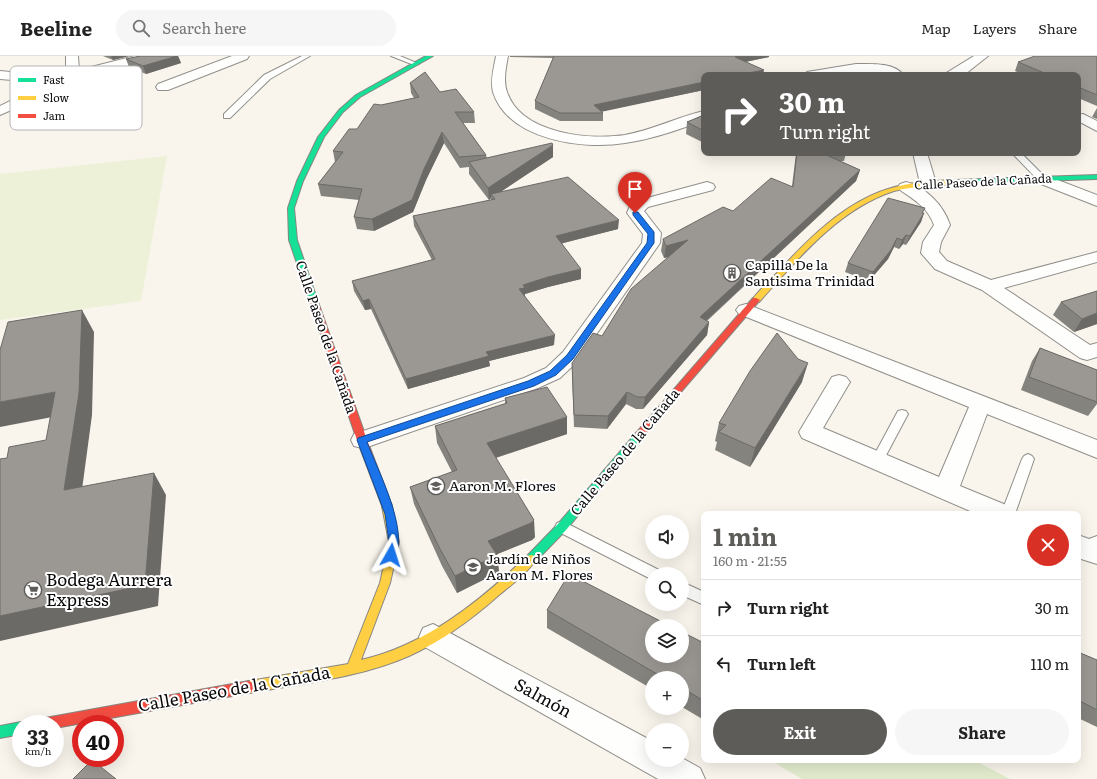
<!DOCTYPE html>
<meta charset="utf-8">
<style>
:root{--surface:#fff;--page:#f6f6f6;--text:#222;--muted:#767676;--line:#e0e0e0;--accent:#5d5c58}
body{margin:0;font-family:Literata,serif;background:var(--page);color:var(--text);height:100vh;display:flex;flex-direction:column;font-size:15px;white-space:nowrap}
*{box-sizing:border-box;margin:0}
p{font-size:13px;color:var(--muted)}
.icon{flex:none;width:22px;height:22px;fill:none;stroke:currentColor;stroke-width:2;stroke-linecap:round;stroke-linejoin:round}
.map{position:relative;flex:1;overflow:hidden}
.side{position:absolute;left:701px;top:455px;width:380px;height:252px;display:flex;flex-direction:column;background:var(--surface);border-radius:8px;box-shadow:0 4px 16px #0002}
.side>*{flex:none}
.banner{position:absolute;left:701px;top:16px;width:380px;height:84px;border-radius:8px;box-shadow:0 4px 16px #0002;background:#5d5c58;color:#fff;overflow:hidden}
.buttons{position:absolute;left:645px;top:459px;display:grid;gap:8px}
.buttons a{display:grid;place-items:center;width:44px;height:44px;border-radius:50%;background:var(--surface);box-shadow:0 4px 16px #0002;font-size:20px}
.speed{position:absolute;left:12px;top:659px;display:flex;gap:8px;font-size:20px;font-weight:700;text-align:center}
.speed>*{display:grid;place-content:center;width:52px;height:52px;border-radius:50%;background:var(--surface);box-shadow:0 4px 16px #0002;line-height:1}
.speed small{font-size:10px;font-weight:400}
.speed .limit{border:6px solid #d22;background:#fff;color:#111}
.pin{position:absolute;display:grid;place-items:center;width:34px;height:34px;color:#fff;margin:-41px -17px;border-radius:50% 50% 50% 0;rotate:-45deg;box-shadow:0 0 4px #0007}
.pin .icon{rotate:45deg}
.me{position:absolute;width:44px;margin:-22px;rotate:6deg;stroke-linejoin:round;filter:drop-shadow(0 0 3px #0008)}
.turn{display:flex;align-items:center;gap:14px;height:84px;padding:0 12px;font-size:18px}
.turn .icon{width:52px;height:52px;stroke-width:2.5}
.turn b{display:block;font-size:28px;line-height:34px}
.round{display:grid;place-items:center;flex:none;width:42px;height:42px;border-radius:21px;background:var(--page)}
.headline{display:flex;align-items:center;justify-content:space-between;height:68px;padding:0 12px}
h1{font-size:24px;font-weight:700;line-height:30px;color:var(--accent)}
.cta{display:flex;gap:8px;margin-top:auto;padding:8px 12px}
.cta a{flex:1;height:46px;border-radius:24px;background:var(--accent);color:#fff;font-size:16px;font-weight:700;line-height:46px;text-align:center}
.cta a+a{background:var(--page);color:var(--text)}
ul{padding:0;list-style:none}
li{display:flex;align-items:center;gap:12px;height:56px;padding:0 12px;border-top:1px solid var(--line)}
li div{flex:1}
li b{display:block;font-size:15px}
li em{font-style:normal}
header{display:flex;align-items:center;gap:24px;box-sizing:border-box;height:56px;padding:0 20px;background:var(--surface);border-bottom:1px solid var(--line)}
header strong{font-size:19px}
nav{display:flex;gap:22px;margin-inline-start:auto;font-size:14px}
.search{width:280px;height:36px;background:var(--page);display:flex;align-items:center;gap:10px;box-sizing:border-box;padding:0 14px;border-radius:22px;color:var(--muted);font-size:15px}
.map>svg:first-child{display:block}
</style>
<header>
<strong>Beeline</strong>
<div class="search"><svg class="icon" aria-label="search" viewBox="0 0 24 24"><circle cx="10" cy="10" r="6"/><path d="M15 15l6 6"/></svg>Search here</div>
<nav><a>Map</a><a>Layers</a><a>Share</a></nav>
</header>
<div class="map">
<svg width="1097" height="723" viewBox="0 0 1097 723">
<rect width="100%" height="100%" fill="#f9f5ec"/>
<path fill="#e2eccd" d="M770,704H974L1010,723H802Z"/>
<path fill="#ecf1d7" d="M167,100L141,245L0,264V118Z"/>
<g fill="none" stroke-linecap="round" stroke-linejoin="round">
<defs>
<g id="lane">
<path d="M302,0H310L270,23L230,62H224V58L264,19Z"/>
<path d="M391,0H400L419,8L414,9Z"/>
<path d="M1012,97H1021L1045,121V125H1039Z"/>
<path d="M902,354L906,355L908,358L883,405L881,408H873L871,405L898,355Z"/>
<path d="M1028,398L1032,400L1034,403L1015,458H1001L1022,403L1024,400Z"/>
<path d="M562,465L659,514L661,518H652V523L649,522L557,475L555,471L557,467Z"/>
<path d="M682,526L704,536V549L682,539Z"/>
</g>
<g id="street">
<path d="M66,0H78L79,14L135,0H156L154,3L73,24L37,26L27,47L0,59V50L16,42L24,25L0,23V15L32,18L66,16Z"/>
<path d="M232,0H249L247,3L168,34H158L156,31L158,28Z"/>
<path d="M496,0H508C506,11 503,25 507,36C521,78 588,84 625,79C653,74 677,61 704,55V64C679,74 652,83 625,87C583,94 508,84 493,36C490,25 494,11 496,0Z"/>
<path d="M974,0H988L964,19H943Z"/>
<path d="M856,8C869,8 895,6 903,19H887L868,16L806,19L807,16Z"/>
<path d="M1083,58L1097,65V75L1078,65V59Z"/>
<path d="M913,97H927L936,127L934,130H922L920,127Z"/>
<path d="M1042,118L1097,139V150L1036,126L1034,123L1036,120Z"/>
<path d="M707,126L713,128L715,131L713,134L648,151L644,155L661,177L660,187L577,306L560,322L538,332L370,390L362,392L354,390L351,384L354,378L524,322L546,312L563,296L642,187L643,178L627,157L630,150L636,145Z"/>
<path d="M906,126C926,131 944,150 950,169L941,186L939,196L947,205L991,224L1097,196V206L1004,232L1090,289L1097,287V301L1087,304L1080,302L982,234L935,213L921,197L923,186L934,169C928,152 915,144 900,134L898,131L900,128Z"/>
<path d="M746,248L1097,384V402L987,358L960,430L1011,451L1014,458H977L802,382L799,376L832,321L839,319L846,321L850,326L823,372L939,421L969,351L739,258L736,254L739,250Z"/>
<path d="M1078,479L1089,483L1097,480V508L1078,502Z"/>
<path d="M433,568L652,685V704H682V702L700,712L705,723H658L423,590L419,581L423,572Z"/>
</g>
<g id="fast">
<path d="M426,0H433L360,41L343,56L324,81L303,125L294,152L297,184L318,246L314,248H311L289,184L288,152L297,125L318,81L339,54L356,39Z"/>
<path d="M1097,119V123L955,128L952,126L955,124Z"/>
<path d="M640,375L643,376L645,378L643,380L566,474L535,506L531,507L527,506L526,503L527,500L558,468L637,376Z"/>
<path d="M21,666L26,668H21V678L0,682V670Z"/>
</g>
<g id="slow">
<path d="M955,124L957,125V127C936,132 915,129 894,135C838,153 797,204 759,246H756L752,244C759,234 769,226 777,217C808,183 844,147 888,133C910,126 933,125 955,124Z"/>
<path d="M387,446L391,447L392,450L399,486L390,527L361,604C426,589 479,546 527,500L531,499L535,500L536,503C530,515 510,530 499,539C472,563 442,585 409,600C359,622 302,627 249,637L245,635L243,631L245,627L249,625L348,608L380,527L389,486L382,450L383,447Z"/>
</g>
<g id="jam">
<path d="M753,242H756L760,244L643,380H637L635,378L637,376Z"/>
<path d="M311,244H314L318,246L367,384L392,450L391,453L387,454L383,453L382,450L357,384L310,246Z"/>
<path d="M249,625L253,627L255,631L253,635L249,637L55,672V668H39L41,664L45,662Z"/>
</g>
</defs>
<use href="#lane" stroke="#918f8b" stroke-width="2"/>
<use href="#street" stroke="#918f8b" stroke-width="2"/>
<use href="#fast" stroke="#888682" stroke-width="2"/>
<use href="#slow" stroke="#888682" stroke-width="2"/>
<use href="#jam" stroke="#888682" stroke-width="2"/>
<use href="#lane" fill="#fefefc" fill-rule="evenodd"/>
<use href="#street" fill="#fefefc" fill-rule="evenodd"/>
<use href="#fast" fill="#16e098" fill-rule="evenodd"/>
<use href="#slow" fill="#ffcf43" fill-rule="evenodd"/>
<use href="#jam" fill="#f24e42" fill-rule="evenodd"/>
</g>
<g fill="#85837e">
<path d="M103,0H129L113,4Z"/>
<path d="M140,0H178L181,7L146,18L129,11L126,3Z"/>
<path d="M510,0H769V1L746,6L704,34L602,55L603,57V65H560L535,53V45L553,2L510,1Z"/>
<path d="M1097,0V50L1078,42V19H1024L1015,15L1018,6Z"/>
<path d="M410,27L440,36L474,56L475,67H463L486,99L487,102L553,101L500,136L618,173L562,187L581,223L548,231L525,238V240L554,289L489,305L490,310L408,333L371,253L365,254L354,235L352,225L432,204L414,170L413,160L491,144V142L489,144L469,118V111L460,112L444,87L426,124L413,156L374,175L357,173L354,161L359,144L321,140L318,128L335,106L333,95L357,73L381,49L414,42L411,37Z"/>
<path d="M1097,52V63L1092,61Z"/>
<path d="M704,59V87L686,78L687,66Z"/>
<path d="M796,97H846L844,105H840L860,114L856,125L707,265L709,266L707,279L643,353H636L626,348L607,373L574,371L572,319V307L602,280L669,201L664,202L661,195L663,183L733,155L792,130Z"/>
<path d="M923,157H924L921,166L906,189L903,188L899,193L894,191L888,203L869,225L845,216L848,207Z"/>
<path d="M1097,235V268L1074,276L1053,259L1061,246Z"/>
<path d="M1040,292L1097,314V348L1088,360L1021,334L1032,305Z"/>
<path d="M802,326L750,411L715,394L717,386L715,385L719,367Z"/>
<path d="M505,342L567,378L496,402L535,481L532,484L497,498L499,516L457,537L442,510L414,448L410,431L452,416L437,387L435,370L505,348Z"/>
<path d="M547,554L704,587V664L682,651V622H652V633L547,572Z"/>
<path d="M1078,596L1097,604V671L1078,662Z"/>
<path d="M997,704H1006L1003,707Z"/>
</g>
<g fill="#6c6a67">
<path d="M111,0H129L113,4Z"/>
<path d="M177,0H178L181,7L146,18L143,10Z"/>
<path d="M738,0H769V1L734,8L735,1Z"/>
<path d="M764,14L763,19H738Z"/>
<path d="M704,26V34L596,57L594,49Z"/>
<path d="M442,76L444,87L426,124L413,156L374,175L372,163L424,113Z"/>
<path d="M553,89V101L493,141L491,138V142L489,144L488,132Z"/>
<path d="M860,114L856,125L697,273L700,261Z"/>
<path d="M924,157L921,166L906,189L910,180Z"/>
<path d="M619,164L618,173L556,189V180Z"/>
<path d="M906,179L903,188L899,193L902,184Z"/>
<path d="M897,182L894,191L888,203L869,225L873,216Z"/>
<path d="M688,184L686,197L664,202L666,190Z"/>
<path d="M581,213V223L548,231L525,238V241L519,233L523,229L548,221Z"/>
<path d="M369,243L371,253L365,254L363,245Z"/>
<path d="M82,254L94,276L92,359L79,456L64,434Z"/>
<path d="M1097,257V268L1074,276L1082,263Z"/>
<path d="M709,266L707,279L643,353L645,341Z"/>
<path d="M555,279L554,289L489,305L490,310L408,333L406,323L486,296Z"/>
<path d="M808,307L802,326L750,411L755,392Z"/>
<path d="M55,336L68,358L0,371V346Z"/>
<path d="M627,336L626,348L607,373L608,360Z"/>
<path d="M567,361V378L488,404L487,387Z"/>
<path d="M154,417L166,439L158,550L0,585V560Z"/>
<path d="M534,464L535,481L532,484L490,501L488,485Z"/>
<path d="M497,499L499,516L457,537L455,520Z"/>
</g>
<g fill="#9b9893" stroke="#6c6a67">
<path d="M140,0H177L143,10L126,3Z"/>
<path d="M554,0H738L735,1L764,14L738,19H704V26L594,49L603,57H560L535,45Z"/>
<path d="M1035,0H1097V39L1078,31V19H1049L1018,6Z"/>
<path d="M425,16L440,36L456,33L474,56H455L486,99L459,101L442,76L424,113L412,144L372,163L354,161L362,133L318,128L343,96L333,95L349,73H357L374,48L381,49L419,41L410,27Z"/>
<path d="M704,59V75L687,66Z"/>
<path d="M552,87L553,89L488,132L469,106Z"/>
<path d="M797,97H822L860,114L700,261L709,266L645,341H637L627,336L608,360L574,359L572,307L593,277L602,280L631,233L688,184L666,190L663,183L723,151L733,155L771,122L793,131Z"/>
<path d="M568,121L619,164L556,180L581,213L548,221L523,229L525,232L519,233L555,279L486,296L489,300L406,323L369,243L363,245L352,225L435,203L413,160L495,143L491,138Z"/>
<path d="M888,142L925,152L922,157H924L910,180L906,179L902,184L897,182L891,194L873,216L848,207Z"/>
<path d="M1097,235V257L1082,263L1061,246Z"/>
<path d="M82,254L79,337L64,434L154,417L145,529L0,560V403L7,402L9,391L46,384L55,336L0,346V294L8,266Z"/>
<path d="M777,277L798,303L808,307L755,392L719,376L726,369L719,367L750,315Z"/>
<path d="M1040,292L1097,314V346L1029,321Z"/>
<path d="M547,331L567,361L487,387L534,464L531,467L488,485L497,499L455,520L440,493L410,431L457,414L435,370L507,347L505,342Z"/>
<path d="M569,518L670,570H652V600H682V576L704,587V645L682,632V622H664L547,554Z"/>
<path d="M1078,596L1097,604V654L1078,644Z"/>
<path d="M92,704L116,723H73Z"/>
</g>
<path fill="#1a73e8" stroke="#114b97" d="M633,156H638L654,176V187L573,303L556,319L534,330L367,386C378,415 409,473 395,503H387L386,499L389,486L385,458L357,384L358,382L528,325L550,315L567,299L647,187L648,178L633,159Z"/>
<defs>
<symbol id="building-ring" viewBox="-11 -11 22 22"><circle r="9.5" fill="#fff" stroke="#5d5c58" stroke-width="1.5"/><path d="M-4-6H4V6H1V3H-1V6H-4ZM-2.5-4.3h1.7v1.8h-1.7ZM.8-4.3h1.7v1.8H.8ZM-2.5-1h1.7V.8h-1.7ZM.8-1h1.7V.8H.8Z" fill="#5d5c58"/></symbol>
<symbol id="school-ring" viewBox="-11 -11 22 22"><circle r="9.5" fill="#fff" stroke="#5d5c58" stroke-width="1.5"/><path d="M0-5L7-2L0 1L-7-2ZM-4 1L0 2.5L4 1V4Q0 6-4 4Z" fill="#5d5c58"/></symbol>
<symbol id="supermarket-ring" viewBox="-11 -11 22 22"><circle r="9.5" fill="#fff" stroke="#5d5c58" stroke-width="1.5"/><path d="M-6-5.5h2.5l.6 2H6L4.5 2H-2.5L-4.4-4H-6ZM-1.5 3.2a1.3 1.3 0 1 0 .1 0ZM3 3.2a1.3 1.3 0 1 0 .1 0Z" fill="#5d5c58"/></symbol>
</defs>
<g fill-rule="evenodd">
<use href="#building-ring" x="722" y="207" width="20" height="20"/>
<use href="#school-ring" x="426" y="420" width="20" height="20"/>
<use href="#school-ring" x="463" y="501" width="20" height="20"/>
<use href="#supermarket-ring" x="23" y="524" width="20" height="20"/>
</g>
<g text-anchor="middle" stroke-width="4" stroke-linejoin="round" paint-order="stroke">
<g font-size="12" fill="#090909" stroke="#fff">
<text transform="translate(983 126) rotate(-3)" y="4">Calle Paseo de la Cañada</text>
</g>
<g font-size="14" fill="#090909" stroke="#fff" text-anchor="start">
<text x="745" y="214">Capilla De la<tspan x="745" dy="16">Santisima Trinidad</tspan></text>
<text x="449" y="435">Aaron M. Flores</text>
<text x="486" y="508">Jardín de Niños<tspan x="486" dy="16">Aaron M. Flores</tspan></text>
</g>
<g font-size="14" fill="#090909" stroke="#fff">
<text transform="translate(326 281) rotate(71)" y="5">Calle Paseo de la Cañada</text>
<text transform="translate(625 396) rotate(-50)" y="5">Calle Paseo de la Cañada</text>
</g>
<g font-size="17" fill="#090909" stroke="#fff" text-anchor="start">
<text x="46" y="530">Bodega Aurrera<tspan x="46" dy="20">Express</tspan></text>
</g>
<g font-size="17" fill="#090909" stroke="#fff">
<text transform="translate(234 633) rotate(-10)" y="6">Calle Paseo de la Cañada</text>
<text transform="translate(543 642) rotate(29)" y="6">Salmón</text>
</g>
</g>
<rect x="10" y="10" width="132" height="64" rx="6" fill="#fff" stroke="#b5b5b5" stroke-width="1"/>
<rect x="18" y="22" width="18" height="4" fill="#16e098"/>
<rect x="18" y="40" width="18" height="4" fill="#ffcf43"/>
<rect x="18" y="58" width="18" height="4" fill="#f24e42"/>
<g font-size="11" fill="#090909">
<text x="43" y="28">Fast</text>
<text x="43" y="46">Slow</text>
<text x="43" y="64">Jam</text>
</g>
</svg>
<div class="buttons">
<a><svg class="icon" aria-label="sound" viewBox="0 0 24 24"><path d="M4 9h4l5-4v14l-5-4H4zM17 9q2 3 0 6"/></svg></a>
<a><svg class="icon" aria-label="search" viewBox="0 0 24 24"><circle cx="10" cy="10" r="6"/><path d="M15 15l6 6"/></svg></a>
<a><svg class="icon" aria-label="layers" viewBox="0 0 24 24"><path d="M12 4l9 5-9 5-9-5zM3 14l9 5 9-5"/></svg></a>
<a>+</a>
<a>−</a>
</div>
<div class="speed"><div>33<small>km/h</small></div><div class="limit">40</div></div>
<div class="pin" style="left:635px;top:157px;background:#d93025"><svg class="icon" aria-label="arrive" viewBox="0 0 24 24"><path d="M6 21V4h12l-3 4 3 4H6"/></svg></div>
<svg class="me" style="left:391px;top:499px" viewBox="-20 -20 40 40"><path d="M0-17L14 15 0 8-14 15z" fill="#1a73e8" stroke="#fff" stroke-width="4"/></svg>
<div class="banner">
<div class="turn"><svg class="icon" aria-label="right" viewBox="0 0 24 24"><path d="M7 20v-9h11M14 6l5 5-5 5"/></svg><div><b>30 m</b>Turn right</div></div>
</div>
<section class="side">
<div class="headline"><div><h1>1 min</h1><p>160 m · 21:55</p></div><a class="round" style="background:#d93025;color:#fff"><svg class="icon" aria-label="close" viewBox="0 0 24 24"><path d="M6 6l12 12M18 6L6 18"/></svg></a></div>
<ul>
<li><svg class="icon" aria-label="right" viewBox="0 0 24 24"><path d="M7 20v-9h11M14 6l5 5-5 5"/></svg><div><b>Turn right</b></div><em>30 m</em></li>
<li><svg class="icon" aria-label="left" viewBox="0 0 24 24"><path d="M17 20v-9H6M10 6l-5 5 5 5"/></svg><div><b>Turn left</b></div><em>110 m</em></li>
</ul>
<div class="cta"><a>Exit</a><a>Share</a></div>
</section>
</div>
